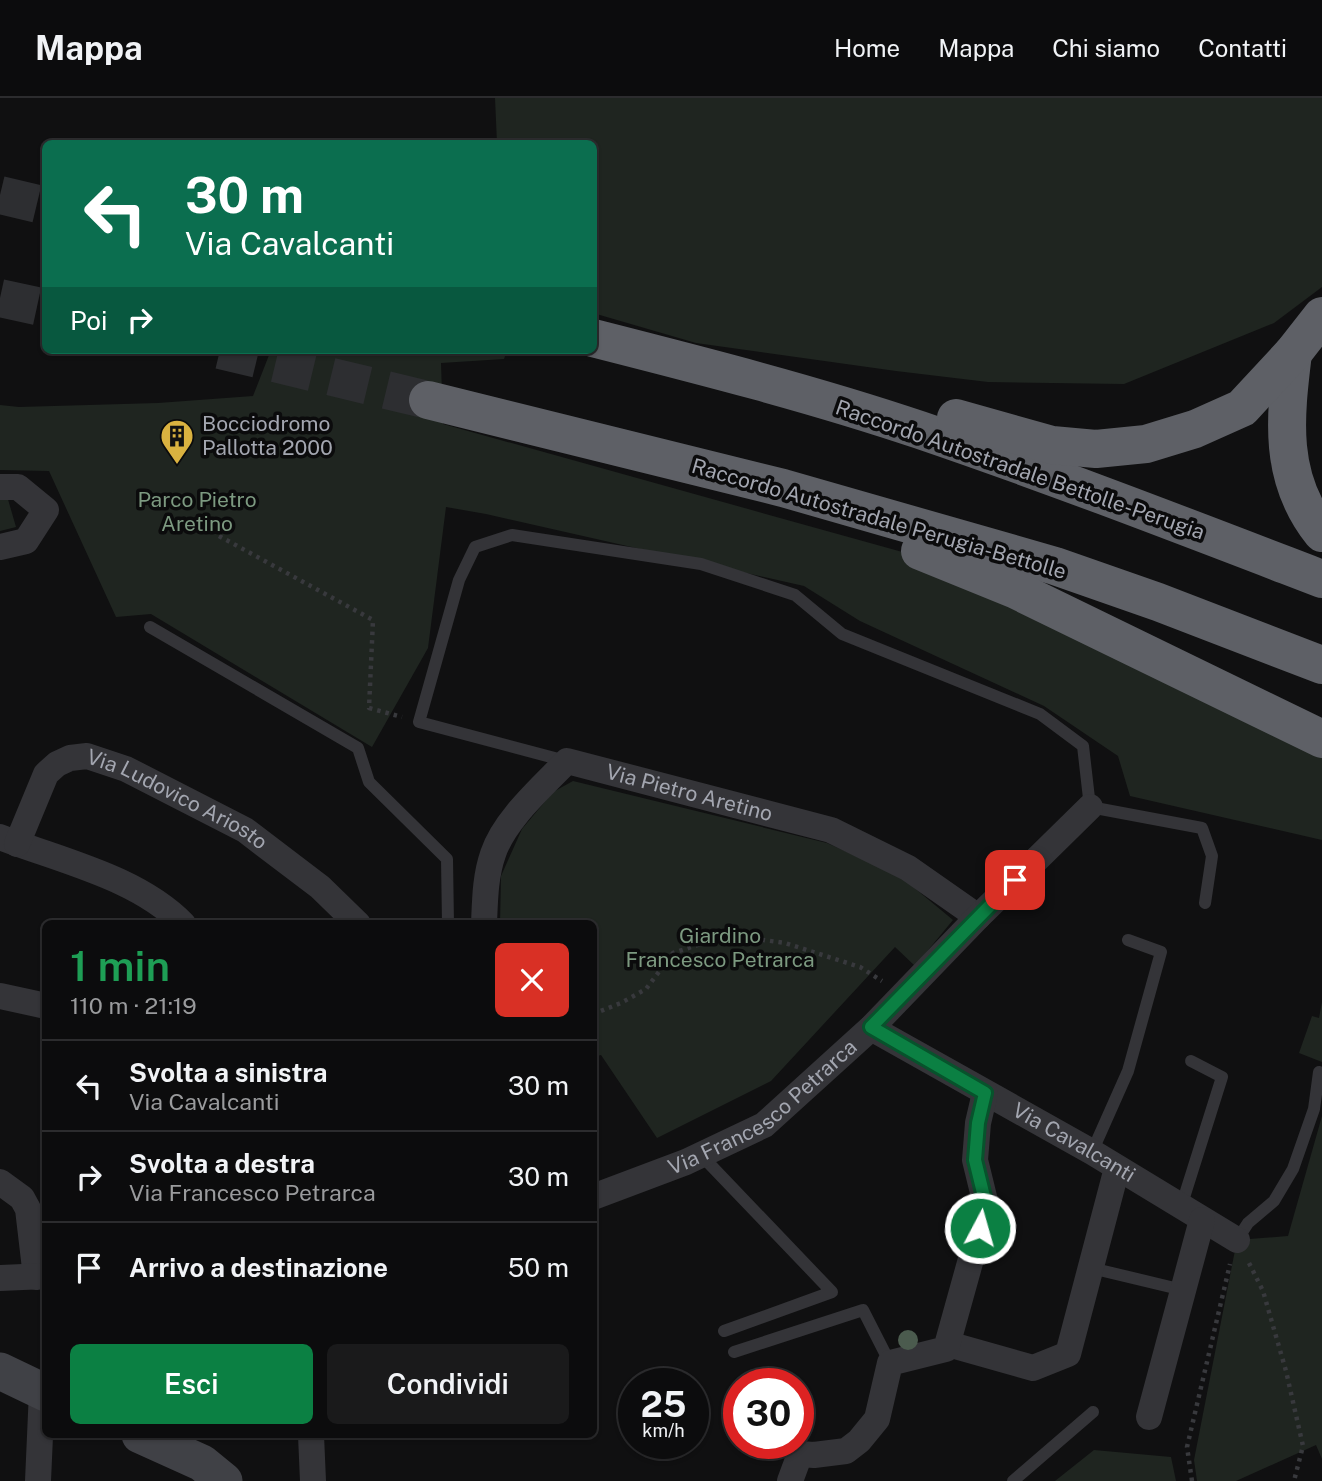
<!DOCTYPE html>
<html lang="it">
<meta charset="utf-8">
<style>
:root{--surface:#0c0c0d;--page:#1a1a1b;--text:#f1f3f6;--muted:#9a9b9d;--line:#2c2c2e;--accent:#0b8043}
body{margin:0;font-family:"Public Sans",sans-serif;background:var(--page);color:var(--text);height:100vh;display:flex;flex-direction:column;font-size:26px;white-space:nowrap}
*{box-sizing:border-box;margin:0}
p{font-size:23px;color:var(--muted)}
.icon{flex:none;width:38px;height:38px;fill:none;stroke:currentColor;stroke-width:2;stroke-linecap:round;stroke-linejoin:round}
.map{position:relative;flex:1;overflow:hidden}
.drawer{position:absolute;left:42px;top:822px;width:555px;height:518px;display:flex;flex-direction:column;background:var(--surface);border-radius:10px;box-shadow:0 2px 5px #0004,0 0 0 2px var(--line)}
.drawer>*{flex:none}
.hud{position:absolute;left:42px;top:42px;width:555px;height:214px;border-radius:10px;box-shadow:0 2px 5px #0004,0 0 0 2px var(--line);background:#0b6e4f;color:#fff;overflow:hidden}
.speed{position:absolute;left:618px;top:1270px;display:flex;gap:14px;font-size:35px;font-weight:700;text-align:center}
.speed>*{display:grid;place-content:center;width:91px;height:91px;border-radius:50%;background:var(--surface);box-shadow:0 2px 5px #0004,0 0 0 2px var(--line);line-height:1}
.speed small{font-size:18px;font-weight:400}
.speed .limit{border:10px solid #d22;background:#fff;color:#111}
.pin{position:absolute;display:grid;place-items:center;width:60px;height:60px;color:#fff;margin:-30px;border-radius:14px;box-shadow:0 4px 10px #0006}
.me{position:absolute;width:77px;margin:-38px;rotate:6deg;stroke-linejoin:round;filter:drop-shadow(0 0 5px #0008)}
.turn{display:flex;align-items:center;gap:24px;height:147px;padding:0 28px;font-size:32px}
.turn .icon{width:91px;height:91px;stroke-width:2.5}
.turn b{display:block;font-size:49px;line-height:60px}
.then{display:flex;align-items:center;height:66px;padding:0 28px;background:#0003;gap:14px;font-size:26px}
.round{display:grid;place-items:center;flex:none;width:74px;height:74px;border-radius:10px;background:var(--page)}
.head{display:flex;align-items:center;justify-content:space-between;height:119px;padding:0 28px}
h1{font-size:42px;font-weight:600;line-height:52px;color:#1e9e55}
.primary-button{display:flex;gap:14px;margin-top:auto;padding:14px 28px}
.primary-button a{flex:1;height:80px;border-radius:10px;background:var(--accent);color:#fff;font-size:28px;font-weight:600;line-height:80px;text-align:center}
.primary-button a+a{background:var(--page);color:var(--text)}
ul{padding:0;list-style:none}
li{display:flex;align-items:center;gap:21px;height:91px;padding:0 28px;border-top:2px solid var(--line)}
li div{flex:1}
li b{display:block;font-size:26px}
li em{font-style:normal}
header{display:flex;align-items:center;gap:42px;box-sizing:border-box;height:98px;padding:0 35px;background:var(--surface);border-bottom:2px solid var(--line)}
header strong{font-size:33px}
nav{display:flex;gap:38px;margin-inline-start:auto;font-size:24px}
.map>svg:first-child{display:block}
</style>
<header>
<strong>Mappa</strong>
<nav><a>Home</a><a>Mappa</a><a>Chi siamo</a><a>Contatti</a></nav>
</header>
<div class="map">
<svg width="1322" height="1383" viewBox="0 0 1322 1383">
<rect width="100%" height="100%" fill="#101011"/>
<g fill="#1f2520">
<path d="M495,0H1322V189L1274,225L1124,286L988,284L896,273L696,245L593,215V46L497,45Z"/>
<path d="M271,252H507L504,261L441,265L443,326L906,455L1322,657V742L1130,698L1118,658L1044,608L860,523L804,488L486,416L446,409L428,550L372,649L151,516L116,519L49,373L0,372V307L19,309L158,305L253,298Z"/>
<path d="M0,398H7L16,429L0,433Z"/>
<path d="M573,683L827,745L900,778L953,822L915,868L895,849L771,983L657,1040L601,957L593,959V826H500L501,778L522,731L553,694Z"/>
<path d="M1322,904V964L1299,955L1312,918L1319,920Z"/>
<path d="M1322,1018V1361L1316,1347L1236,1383H1197L1194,1362L1237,1142L1288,1138Z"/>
<path d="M1094,1352L1171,1359L1176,1383H1055Z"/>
</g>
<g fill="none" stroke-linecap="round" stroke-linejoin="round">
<g stroke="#2d2e31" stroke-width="38" stroke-dasharray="38 19" stroke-linecap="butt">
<path d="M0,97L46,108"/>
<path d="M0,200L46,210"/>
<path d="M220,252L428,302"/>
</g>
<g stroke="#38393d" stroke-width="4.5" stroke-dasharray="3.5 5" stroke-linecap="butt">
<path d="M219,438L373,522L369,610L402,619"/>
<path d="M593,916L621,905L646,891L673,855L728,837L785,845L860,869L882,883"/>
<path d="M1249,1165L1263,1193L1286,1273L1303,1348L1294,1383"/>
<path d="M1192,1383L1187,1349L1230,1166"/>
</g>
<g stroke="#343438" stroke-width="12">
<path d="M150,529L358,650L369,684L447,761L448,826"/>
<path d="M566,663L419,624L459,482L475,449L512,437L701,466L795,497L842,536L1040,616L1083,648L1090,709L1202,730L1212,758L1205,805"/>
<path d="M1092,1054L1128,973L1161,854L1128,842"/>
<path d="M701,1057L832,1194L724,1233"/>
<path d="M1181,1109L1222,979L1191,963"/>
<path d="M1237,1142L1248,1125L1274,1103L1293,1071L1314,1011L1319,974"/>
<path d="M1091,1170L1183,1192"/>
<path d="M734,1254L863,1212L890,1265"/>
<path d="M1013,1383L1093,1314"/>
</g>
<g stroke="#343438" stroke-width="26">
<path d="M0,389H18L46,412L26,443L0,449"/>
<path d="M0,739C61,763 137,779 183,826"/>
<path id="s1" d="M17,746L46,676L57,666L70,660L87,658L126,671L245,732L320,789L358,826"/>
<path id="s2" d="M484,826C485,803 485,779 493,756C504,722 542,689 567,663L831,732L908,770L978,819"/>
<path d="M0,898L46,908"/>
<path id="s3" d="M871,930L1092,1054L1237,1142"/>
<path d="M0,1084L22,1100L28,1111L36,1179"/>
<path id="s4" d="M593,1099L686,1064L764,1027L871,930L978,819L1090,709"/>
<path d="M0,1180L46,1178"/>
<path d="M948,1246L1033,1270L1068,1256L1117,1070"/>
<path d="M1149,1319L1202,1122"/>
<path d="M311,1337L313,1383"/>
<path d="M38,1383L42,1293"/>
<path d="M790,1383L800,1356L814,1357L846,1353L859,1343L877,1321L890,1265L946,1251L986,1107L975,1062L978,1025L985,995"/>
</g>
<g stroke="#404146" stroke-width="37">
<path d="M0,1273L46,1295"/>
<path d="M140,1337L202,1365L224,1383"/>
</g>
<g stroke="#5e6066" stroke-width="38">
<path d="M593,240C703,268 813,296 920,332C1055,378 1189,430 1322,481"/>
<path d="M1293,255C1285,320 1278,380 1322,435"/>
<path d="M428,302L783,390L1055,468L1158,504L1322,567"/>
<path d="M956,320L1052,347L1096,351L1146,346L1195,331L1242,310L1293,255L1322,218"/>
<path d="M920,453L1016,492L1322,641"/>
</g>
</g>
<circle fill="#4b5b4e" cx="908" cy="1242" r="10"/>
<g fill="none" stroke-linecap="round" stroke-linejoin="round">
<defs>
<path id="route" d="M980,1130L986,1107L975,1062L978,1025L985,995L871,929L1015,782"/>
</defs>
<use href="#route" stroke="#07532c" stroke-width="18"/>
<use href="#route" stroke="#0b8043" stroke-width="12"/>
</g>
<defs>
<symbol id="building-pin" viewBox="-11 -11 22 30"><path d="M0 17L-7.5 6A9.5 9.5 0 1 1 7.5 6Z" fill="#dab240" stroke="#0b0b0c"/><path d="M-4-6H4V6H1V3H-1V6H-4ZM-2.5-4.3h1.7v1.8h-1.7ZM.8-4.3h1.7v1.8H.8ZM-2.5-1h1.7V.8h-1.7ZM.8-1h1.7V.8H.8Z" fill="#111"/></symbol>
</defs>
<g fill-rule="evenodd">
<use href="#building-pin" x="158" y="319" width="38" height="52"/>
</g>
<g text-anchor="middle" stroke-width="7" stroke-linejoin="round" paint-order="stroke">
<g font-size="21" fill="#a3a6b0" stroke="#0b0b0c" text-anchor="start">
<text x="202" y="333">Bocciodromo<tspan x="202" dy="24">Pallotta 2000</tspan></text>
</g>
<g font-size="21" fill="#a3a6b0" stroke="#0b0b0c">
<text transform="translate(1020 372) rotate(19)" y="7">Raccordo Autostradale Bettolle-Perugia</text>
<text transform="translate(879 421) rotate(16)" y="7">Raccordo Autostradale Perugia-Bettolle</text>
<text dy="7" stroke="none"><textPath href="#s2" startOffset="317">Via Pietro Aretino</textPath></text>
<text dy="7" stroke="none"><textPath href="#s1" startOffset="222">Via Ludovico Ariosto</textPath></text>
<text dy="7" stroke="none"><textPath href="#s4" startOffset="194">Via Francesco Petrarca</textPath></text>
<text dy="7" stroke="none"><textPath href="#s3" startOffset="233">Via Cavalcanti</textPath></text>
</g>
<g font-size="21" fill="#7c9980" stroke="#0b0b0c">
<text x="197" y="409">Parco Pietro<tspan x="197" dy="24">Aretino</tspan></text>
<text x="720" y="845">Giardino<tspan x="720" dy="24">Francesco Petrarca</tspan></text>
</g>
</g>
</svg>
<div class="speed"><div>25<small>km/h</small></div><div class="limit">30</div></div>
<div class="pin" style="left:1015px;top:782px;background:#d93025"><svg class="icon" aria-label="arrive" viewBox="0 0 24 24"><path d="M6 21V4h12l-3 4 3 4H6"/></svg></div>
<svg class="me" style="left:980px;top:1130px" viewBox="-20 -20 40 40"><circle r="17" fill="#0b8043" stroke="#fff" stroke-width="3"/><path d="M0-11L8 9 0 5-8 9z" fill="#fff"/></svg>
<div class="hud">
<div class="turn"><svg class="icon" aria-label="left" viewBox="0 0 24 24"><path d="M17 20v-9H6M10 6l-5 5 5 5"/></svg><div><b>30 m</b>Via Cavalcanti</div></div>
<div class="then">Poi<svg class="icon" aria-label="right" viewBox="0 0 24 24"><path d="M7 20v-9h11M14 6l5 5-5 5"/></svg></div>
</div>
<section class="drawer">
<div class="head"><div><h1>1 min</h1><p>110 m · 21:19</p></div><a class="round" style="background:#d93025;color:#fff"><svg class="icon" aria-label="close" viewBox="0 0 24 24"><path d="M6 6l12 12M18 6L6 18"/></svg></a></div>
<ul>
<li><svg class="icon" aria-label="left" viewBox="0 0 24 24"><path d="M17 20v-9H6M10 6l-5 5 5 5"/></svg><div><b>Svolta a sinistra</b><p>Via Cavalcanti</p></div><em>30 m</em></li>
<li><svg class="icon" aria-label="right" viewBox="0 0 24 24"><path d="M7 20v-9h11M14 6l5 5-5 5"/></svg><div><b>Svolta a destra</b><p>Via Francesco Petrarca</p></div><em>30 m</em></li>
<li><svg class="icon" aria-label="arrive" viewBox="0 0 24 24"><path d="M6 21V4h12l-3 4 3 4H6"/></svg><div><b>Arrivo a destinazione</b></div><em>50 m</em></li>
</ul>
<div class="primary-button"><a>Esci</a><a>Condividi</a></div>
</section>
</div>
